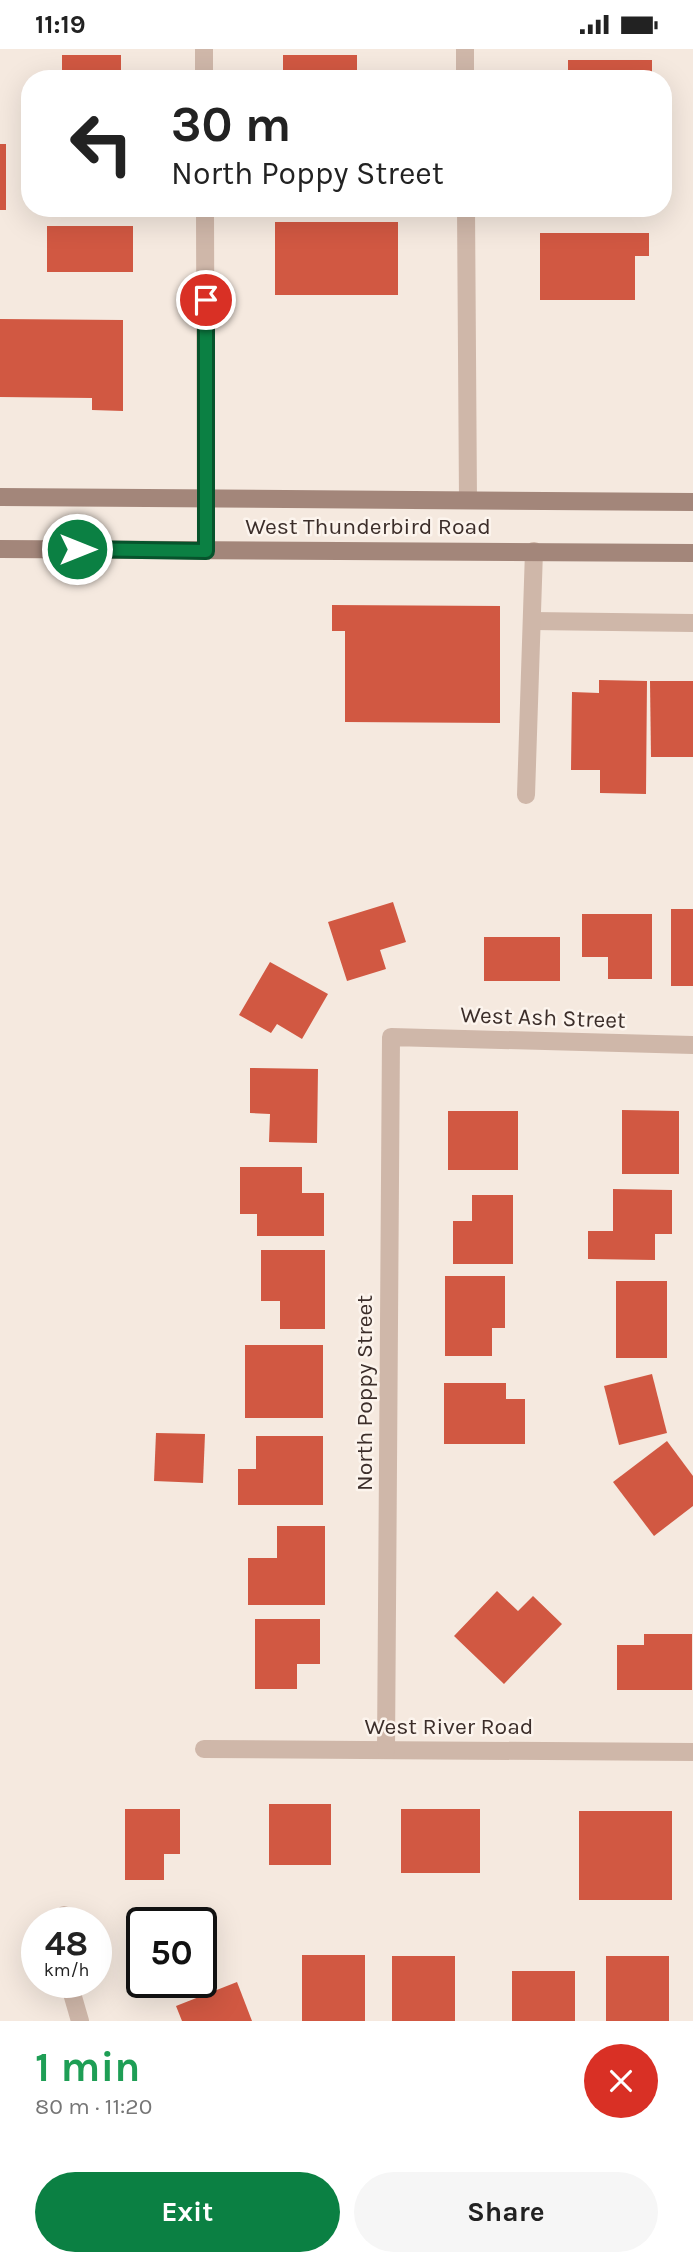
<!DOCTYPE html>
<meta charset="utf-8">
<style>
:root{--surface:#fff;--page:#f6f6f6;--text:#222;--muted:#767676;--accent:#0b8043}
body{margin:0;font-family:Karla,sans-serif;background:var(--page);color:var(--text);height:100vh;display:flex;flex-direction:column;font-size:26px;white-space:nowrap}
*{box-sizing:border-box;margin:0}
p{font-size:23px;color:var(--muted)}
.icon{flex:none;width:38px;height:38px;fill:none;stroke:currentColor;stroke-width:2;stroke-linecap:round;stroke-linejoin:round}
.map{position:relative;height:1972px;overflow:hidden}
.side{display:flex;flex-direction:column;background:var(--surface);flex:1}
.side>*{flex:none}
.guide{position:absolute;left:21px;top:21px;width:651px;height:147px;border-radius:28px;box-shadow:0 7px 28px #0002;background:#fff;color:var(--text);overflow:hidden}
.speed{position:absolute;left:21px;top:1858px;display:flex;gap:14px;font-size:35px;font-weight:700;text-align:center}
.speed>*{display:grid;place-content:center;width:91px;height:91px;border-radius:50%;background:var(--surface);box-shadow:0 7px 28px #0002;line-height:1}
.speed small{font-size:18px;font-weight:400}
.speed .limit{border:4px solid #111;border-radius:10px;background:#fff;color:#111}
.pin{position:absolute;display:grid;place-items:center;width:60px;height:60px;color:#fff;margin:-30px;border:4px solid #fff;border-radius:50%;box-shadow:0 2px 7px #0007}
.me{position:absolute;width:77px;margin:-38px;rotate:90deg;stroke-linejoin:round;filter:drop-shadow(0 0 5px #0008)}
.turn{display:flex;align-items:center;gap:24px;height:147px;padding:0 35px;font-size:32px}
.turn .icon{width:91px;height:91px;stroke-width:2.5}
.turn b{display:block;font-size:49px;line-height:60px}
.round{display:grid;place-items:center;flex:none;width:74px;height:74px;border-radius:37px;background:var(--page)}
.summary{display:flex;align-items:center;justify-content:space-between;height:119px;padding:0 35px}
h1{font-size:42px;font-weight:700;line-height:52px;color:#1e9e55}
.action{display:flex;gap:14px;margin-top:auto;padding:14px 35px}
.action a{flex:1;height:80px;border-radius:42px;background:var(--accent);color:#fff;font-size:28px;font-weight:700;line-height:80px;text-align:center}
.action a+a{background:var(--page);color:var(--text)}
.status{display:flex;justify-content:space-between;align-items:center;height:49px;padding:0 35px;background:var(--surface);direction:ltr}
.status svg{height:19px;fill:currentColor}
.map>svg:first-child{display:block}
</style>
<div class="status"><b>11:19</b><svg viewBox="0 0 49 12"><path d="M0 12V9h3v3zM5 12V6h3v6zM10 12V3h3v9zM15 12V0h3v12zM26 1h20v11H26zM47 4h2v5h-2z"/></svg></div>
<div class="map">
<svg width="693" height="1972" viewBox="0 0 693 1972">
<rect width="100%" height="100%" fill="#f5e9df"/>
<g fill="#d15842">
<rect x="62" y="6" width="59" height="24"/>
<rect x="283" y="6" width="74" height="24"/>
<rect x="568" y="11" width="84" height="19"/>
<rect x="0" y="95" width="6" height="66"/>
<rect x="275" y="173" width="123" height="73"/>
<rect x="47" y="177" width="86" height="46"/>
<path d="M540,184H649V207H635V251H540Z"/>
<path d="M0,270L123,271V362L92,361V349L0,348Z"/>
<path d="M332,556L500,557V674L345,673V582H332Z"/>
<path d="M599,631L647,632L646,745L600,744V721H571L572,643L599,644Z"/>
<path d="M650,632H693V708H651Z"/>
<path d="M393,853L406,893L380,901L386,920L347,932L328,873Z"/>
<rect x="671" y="860" width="22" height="77"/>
<path d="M582,865H652V930H608V908H582Z"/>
<rect x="484" y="888" width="76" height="44"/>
<path d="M270,913L328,945L302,990L277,975L271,984L239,966Z"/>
<path d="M250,1019L318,1020L317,1094L269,1093L270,1065L250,1064Z"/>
<path d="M622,1061L679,1062V1125H622Z"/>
<rect x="448" y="1062" width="70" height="59"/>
<path d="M240,1118H302V1144H324V1187H257V1165H240Z"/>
<path d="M613,1140L672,1141V1185H655V1211L588,1210V1182H613Z"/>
<path d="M472,1146H513V1215H453V1172H472Z"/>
<path d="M261,1201H325V1280H280V1252H261Z"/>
<path d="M445,1227H505V1279H492V1307H445Z"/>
<rect x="616" y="1232" width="51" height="77"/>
<rect x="245" y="1296" width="78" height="73"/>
<path d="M652,1325L667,1384L619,1396L604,1337Z"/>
<path d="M444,1334H506V1350H525V1395H444Z"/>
<path d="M156,1384L205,1385L203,1434L154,1432Z"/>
<path d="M256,1387H323V1456H238V1420H256Z"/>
<path d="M667,1392L693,1427V1457L654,1487L613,1433Z"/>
<path d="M277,1477H325V1556H248V1509H277Z"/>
<path d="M497,1542L518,1562L533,1547L562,1575L504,1635L454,1587Z"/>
<path d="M255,1570H320V1615H297V1640H255Z"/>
<path d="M644,1585H692V1641H617V1596H644Z"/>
<rect x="269" y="1755" width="62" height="61"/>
<path d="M125,1760H180V1805H164V1831H125Z"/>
<rect x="401" y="1760" width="79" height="64"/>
<rect x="579" y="1762" width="93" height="89"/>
<rect x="302" y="1906" width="63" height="66"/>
<rect x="392" y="1907" width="63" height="65"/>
<rect x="606" y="1907" width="63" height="65"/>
<rect x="512" y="1922" width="63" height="50"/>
<path d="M237,1933L252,1972H182L176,1957Z"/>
</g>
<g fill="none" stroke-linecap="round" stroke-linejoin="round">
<g stroke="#cfb7a9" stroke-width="18">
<path d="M465,0V30"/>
<path d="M466,159L468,451"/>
<path d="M532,572L693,574"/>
<path d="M526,746L534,502"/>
</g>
<g stroke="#cfb7a9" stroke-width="18">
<path d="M204,0V30"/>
<path d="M205,159L206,502"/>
<path d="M204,1700L693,1703"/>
<path d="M386,1701L391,988L693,996"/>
<path d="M64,1866V1874"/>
<path d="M69,1934L80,1972"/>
</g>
<g stroke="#a3867a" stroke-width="18">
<path d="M0,448L693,453"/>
<path d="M0,500L693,504"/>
</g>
</g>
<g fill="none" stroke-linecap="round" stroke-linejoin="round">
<defs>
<path id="route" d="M77,500L206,502V251"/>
</defs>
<use href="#route" stroke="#07532c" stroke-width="18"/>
<use href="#route" stroke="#0b8043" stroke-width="12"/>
</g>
<g text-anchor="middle" stroke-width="5" stroke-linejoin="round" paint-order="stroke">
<g font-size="23" fill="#3c2e2a" stroke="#fcf4ed">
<text x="368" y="485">West Thunderbird Road</text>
<text transform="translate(543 968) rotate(2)" y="8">West Ash Street</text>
<text transform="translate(364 1344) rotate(-90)" y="8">North Poppy Street</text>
<text x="449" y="1685">West River Road</text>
</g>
</g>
</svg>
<div class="speed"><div>48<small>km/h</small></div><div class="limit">50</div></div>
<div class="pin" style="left:206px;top:251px;background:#d93025"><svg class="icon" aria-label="arrive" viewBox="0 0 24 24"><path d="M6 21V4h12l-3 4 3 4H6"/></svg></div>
<svg class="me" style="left:77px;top:500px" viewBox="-20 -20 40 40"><circle r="17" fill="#0b8043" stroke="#fff" stroke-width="3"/><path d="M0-11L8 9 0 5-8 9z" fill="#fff"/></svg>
<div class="guide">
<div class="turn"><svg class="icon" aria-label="left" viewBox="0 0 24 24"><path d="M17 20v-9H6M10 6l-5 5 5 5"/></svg><div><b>30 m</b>North Poppy Street</div></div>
</div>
</div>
<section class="side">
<div class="summary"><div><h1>1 min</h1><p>80 m · 11:20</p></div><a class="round" style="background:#d93025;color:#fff"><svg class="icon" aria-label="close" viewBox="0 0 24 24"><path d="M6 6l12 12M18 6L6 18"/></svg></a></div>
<div class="action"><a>Exit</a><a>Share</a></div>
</section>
